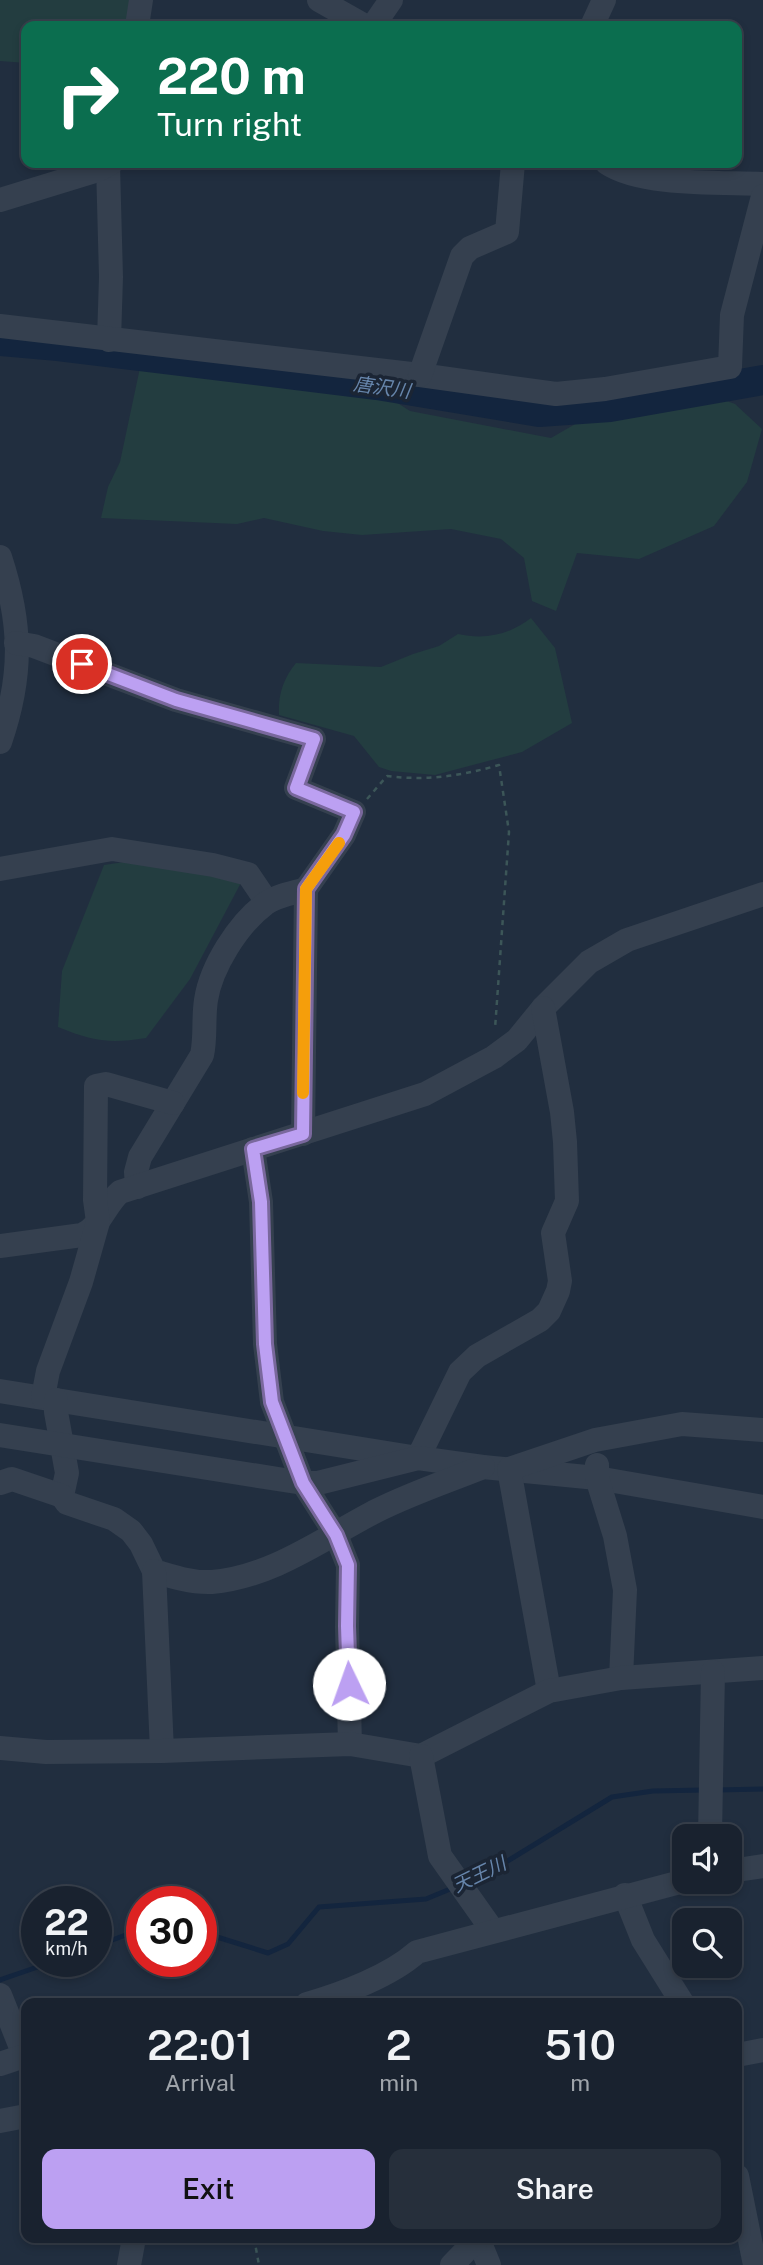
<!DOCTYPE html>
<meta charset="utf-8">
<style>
:root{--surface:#19222f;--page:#262f3b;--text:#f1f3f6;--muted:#9fa4aa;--line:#373f4b;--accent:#bca0f2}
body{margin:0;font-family:"Public Sans","Noto Sans JP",sans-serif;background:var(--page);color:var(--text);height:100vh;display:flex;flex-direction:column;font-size:26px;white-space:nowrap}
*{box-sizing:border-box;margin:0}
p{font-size:23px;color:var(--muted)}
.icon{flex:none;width:38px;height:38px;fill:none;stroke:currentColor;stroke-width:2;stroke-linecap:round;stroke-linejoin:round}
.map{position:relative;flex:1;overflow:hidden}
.panel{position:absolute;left:21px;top:1998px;width:721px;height:245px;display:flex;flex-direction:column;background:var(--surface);border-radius:14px;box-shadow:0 4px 10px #0003,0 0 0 2px var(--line)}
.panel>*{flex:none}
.guide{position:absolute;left:21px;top:21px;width:721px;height:147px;border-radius:14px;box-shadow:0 4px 10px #0003,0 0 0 2px var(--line);background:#0b6e4f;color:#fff;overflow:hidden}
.buttons{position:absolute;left:672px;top:1824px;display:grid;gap:14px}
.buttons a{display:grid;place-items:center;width:70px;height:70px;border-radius:14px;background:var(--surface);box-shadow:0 4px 10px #0003,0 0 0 2px var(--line);font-size:35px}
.speed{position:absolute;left:21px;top:1886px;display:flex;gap:14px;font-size:35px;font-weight:700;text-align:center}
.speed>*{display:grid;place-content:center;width:91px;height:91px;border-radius:50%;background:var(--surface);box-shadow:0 4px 10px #0003,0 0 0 2px var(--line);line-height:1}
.speed small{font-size:18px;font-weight:400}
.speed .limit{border:10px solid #d22;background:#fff;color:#111}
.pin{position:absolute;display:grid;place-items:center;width:60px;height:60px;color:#fff;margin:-30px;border:4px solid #fff;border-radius:50%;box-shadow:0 2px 7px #0007}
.me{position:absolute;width:77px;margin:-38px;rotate:357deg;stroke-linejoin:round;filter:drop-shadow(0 0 5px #0008)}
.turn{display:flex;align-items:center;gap:24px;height:147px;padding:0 21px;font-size:32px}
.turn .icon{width:91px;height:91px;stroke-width:2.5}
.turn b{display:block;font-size:49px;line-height:60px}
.eta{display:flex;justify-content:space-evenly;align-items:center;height:119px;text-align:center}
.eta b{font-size:42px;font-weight:600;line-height:49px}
.primary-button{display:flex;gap:14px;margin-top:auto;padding:14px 21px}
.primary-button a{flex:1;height:80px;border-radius:14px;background:var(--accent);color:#111;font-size:28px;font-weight:600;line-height:80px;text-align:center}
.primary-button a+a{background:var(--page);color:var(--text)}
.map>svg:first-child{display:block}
</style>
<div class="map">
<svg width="763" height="2265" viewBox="0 0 763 2265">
<rect width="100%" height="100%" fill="#212e3f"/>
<g fill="#233d40">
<path d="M0,0H134L129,26H26V63L0,61Z"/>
<path d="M141,363L252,370L363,381L410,411L551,438L610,404L699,391L735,404L762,429L747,482L714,526L639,559L577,553L556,611L532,601L524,558L501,539L451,529L362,535L323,531L264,518L237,524L101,518L108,487L120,462Z"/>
<path d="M531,618L555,648L572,723L522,752L435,775L391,771L379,767L354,736L279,715C278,695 283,679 296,663L381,667L413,654L439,646L458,634C485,640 509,635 531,618Z"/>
<path d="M144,859L244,877L190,979L146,1038C109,1044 92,1041 58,1027L62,971L104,865Z"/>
</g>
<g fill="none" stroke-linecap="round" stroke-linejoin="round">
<g stroke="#13253e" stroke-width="5">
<path d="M717,1790L763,1789"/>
<path d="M467,1881L488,1873L612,1797L653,1791L704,1790"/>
<path d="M201,1932L268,1953L288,1944L319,1907L426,1899L455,1887"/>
<path d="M96,1946L142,1929"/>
<path d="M0,1980L52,1962"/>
</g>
<path stroke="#13253e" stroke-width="30" d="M0,341L58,346L377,385L539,412L610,407L763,380"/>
<g stroke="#3c5658" stroke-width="2.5" stroke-dasharray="5 5" stroke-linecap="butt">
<path d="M367,799L387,776C426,781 461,776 499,765L509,832L495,1029"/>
<path d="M254,2238L259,2265"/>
</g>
<g stroke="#35404f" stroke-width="24">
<path d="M319,0L365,26"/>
<path d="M137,26L141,0"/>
<path d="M373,26L391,0"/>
<path d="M592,26L604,0"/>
<path d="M607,163C641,186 721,182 763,184"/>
<path d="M108,165L111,277L109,340"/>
<path d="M0,200L98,170L111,163"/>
<path d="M0,326L420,375L556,394L605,389L730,367L732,315L763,196"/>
<path d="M420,375L462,256L470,248L507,232L513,163"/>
<path d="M0,557C22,624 23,675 0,742"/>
<path d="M16,643L34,646L176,700L314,739L296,788L354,812L344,835L306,889"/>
<path d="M0,869L112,849L213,865L248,874L267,902"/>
<path d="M253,1149L261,1202L265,1344L272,1402L303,1483L336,1535L348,1565L347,1627L350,1744"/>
<path d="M137,1187L136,1172L140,1157L202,1055C206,1037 203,1019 206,1000C211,967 238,924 265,904C275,896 293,893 306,889L303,1134"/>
<path d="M0,1246L82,1235C100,1227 105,1205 120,1192L425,1094L494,1057L517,1040L543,1008L589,962L627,940L763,894"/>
<path d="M0,1391L418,1458L460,1372L477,1356L540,1320L549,1311L558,1291L560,1281L553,1233L567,1201L565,1142L562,1112L543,1008"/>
<path d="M43,1397L48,1371L81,1282L98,1222L95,1200L96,1086L106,1084L173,1103"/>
<path d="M56,1400V1412L67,1473L62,1496"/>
<path d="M0,1435L303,1483H318L418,1458L483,1467L597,1478L763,1507"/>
<path d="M597,1465V1478L615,1536L625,1590L621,1678"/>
<path d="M0,1483L12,1479L62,1496L67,1503L114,1519L131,1531L141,1544L154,1571C173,1577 192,1583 212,1582C273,1577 325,1537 378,1510C412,1493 448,1481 483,1467"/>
<path d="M154,1571L162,1751"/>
<path d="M549,1691L509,1469L595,1440L682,1424L763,1430"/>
<path d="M0,1748L46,1752L162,1751L350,1744L421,1756L549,1691L621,1678L763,1668"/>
<path d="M421,1756L440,1856L493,1931"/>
<path d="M710,1836L713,1672"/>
<path d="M730,1871L763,1866"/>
<path d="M625,1895L643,1940L683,2004"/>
<path d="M0,1995L26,2060"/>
<path d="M307,2004C342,1994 390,1976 417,1952L684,1881"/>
<path d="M737,2055L763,2050"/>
<path d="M0,2064L24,2056"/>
<path d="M0,2121L26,2116"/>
<path d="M737,2176L755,2265"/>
<path d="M478,2238L489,2265"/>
<path d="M129,2265L134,2238"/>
<path d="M452,2265L478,2238"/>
</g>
</g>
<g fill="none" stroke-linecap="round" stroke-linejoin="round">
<defs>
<path id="route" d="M82,664L176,700L314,739L296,788L354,812L344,835L306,889L303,1134L253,1149L261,1202L265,1344L272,1402L303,1483L336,1535L348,1565L347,1626L349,1684"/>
</defs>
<use href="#route" stroke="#7a689d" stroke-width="18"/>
<use href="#route" stroke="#bca0f2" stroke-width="12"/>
<path stroke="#f59e0b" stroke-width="12" d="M303,1093L306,889L339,843"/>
</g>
<g text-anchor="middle" stroke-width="7" stroke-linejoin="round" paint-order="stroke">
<g font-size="19" font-style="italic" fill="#6786ac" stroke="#1b2534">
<text transform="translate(382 387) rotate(8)" y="7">唐沢川</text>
<text transform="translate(479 1874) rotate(-26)" y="7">天王川</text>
</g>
</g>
</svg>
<div class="buttons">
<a><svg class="icon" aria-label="sound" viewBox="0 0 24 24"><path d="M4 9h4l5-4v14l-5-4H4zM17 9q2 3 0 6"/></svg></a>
<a><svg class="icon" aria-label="search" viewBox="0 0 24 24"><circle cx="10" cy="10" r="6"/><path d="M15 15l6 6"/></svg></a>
</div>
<div class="speed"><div>22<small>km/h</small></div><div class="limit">30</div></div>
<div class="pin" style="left:82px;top:664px;background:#d93025"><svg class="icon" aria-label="arrive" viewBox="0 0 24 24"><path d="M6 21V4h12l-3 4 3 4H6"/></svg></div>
<svg class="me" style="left:349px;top:1684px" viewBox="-20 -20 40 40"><circle r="19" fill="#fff"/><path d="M0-13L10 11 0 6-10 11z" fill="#bca0f2"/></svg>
<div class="guide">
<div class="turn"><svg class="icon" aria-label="right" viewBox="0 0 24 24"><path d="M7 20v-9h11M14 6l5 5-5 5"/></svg><div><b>220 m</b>Turn right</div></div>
</div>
<section class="panel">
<div class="eta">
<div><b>22:01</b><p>Arrival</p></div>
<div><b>2</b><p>min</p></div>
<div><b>510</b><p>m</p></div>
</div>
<div class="primary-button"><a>Exit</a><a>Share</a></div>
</section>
</div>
